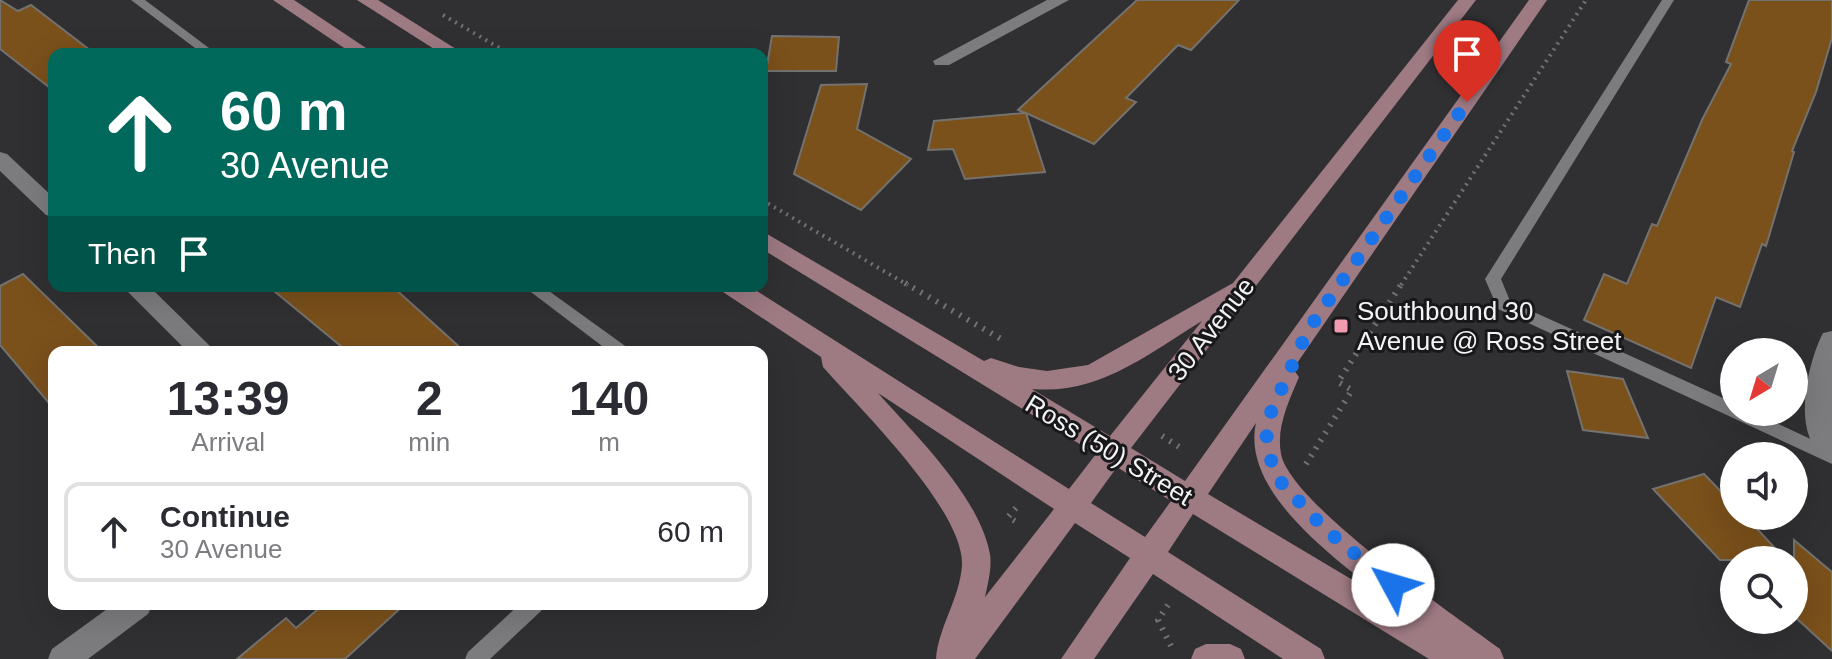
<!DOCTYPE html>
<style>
:root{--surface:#fff;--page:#f7f7f7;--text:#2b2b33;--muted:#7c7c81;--line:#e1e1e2}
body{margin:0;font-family:Arial,sans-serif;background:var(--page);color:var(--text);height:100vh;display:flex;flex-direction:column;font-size:30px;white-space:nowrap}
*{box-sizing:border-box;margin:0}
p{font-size:26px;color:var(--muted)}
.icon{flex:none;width:44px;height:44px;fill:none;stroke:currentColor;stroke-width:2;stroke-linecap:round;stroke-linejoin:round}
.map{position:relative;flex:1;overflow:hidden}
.panel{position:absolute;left:48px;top:346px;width:720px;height:264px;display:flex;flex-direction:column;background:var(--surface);border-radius:16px;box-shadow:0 8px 32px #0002}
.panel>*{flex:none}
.hud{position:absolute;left:48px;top:48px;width:720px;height:244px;border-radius:16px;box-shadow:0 8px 32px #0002;background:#00695c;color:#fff;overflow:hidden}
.needle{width:52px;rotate:218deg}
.buttons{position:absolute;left:1720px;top:338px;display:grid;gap:16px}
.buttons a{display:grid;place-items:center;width:88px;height:88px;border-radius:50%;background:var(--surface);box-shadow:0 8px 32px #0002;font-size:40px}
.pin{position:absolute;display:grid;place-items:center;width:68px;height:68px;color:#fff;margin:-82px -34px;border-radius:50% 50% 50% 0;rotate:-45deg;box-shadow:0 0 8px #0007}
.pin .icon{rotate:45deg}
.me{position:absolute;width:88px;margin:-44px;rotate:309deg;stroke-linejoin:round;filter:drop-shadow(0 0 6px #0008)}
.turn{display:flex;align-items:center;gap:28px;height:168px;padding:0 40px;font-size:36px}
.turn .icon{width:104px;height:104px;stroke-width:2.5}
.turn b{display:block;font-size:56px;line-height:68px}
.then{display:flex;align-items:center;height:76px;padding:0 40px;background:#0003;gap:16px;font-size:30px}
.eta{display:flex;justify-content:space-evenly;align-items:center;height:136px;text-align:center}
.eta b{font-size:48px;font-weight:800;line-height:56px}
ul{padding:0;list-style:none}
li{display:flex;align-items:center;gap:24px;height:100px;margin:0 16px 12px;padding:0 24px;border:4px solid var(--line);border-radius:16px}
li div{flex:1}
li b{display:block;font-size:30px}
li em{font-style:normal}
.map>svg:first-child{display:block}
</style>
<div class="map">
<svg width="1832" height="659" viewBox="0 0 1832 659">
<rect width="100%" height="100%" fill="#302f32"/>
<g fill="#7a501b" stroke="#74726f" stroke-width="2">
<path d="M0,0L18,11L31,5L95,54H54V91L0,49Z"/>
<path d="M1137,0H1239L1191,50L1178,45L1126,98L1136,102L1094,144L1026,113L1045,172L965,179L953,149L928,150L934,121L1025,113L1018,110Z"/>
<path d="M1749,0H1832V38L1816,92L1792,151L1794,152L1766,246L1762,244L1740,307L1716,297L1691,368L1584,320L1604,274L1627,284L1652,224L1657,226L1702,120L1731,64L1726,62Z"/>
<path d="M772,36L839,37L836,71H766Z"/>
<path d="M867,84L857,129L911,159L861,210L794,174L821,85Z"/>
<path d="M23,274L103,352H54V409L0,345V286Z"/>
<path d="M268,286H392L465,352H348Z"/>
<path d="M1567,371L1623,379L1648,438L1583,430Z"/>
<path d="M1704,474L1734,505V516H1745L1786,560H1720L1653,489Z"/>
<path d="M1794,540L1832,572V651L1794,616Z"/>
<path d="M324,604H405L345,659H237L286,618L296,628Z"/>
</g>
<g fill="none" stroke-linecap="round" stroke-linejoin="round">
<g stroke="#727173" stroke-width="4" stroke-dasharray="2 5" stroke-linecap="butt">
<path d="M443,15L510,54"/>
<path d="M762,200L908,285"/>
<path d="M1401,285L1586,0"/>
</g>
<g stroke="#727173" stroke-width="6" stroke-dasharray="2 7" stroke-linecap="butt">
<path d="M905,283L1001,339"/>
<path d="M1162,436L1184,450"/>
<path d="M1306,464L1352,390L1338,382L1402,283"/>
<path d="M1016,508L1008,517L1020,524"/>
<path d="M1168,605L1158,620L1174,652"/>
</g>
<g fill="#7c7b7e" fill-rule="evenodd">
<path d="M131,0H145L217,54H203Z"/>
<path d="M1662,0H1674L1501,279L1510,301L1734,403V412H1753L1832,449V464L1498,309L1485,279Z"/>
<path d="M523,286H542L628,348L630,352H610Z"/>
<path d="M520,604H544L541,611L490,659H465L468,652Z"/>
</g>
<g fill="#7c7b7e" fill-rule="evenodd">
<path d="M1047,0H1069L949,65H935L933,61Z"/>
<path d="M0,152L7,154L54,198V217L46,215L0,171Z"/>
<path d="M122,286H149L216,352H188Z"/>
<path d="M1832,331V460C1788,445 1807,363 1823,333Z"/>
<path d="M114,604H153L148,614L88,659H48L52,649Z"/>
</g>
<g fill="#9e7a83" fill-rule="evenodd">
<path d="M273,0H294L375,54H353Z"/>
<path d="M357,0H378L464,54H442Z"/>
<path d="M1458,0H1476L1131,448L1185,481L1529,0H1547L1293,369L1299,377C1289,401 1276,427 1281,454C1291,504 1454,615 1500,649L1504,659H1429L1193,514L1168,552L1321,649L1325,659H1283L1153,574L1094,659H1061L1130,558L1075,523L975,659H936C938,628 960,598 962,565C964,510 860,409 823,367L821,357L723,292L719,286H749L1069,489L1096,454L762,249V231L984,361L991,358L1019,367L1047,371L1088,365L1233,283ZM1202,321L1110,436L1032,389C1099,395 1148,354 1202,321ZM878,393L1054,509L985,597C988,583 992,568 990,554C979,496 916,436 878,393ZM1256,423C1240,495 1344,565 1393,604L1208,494ZM1117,467L1171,501L1145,537L1091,503Z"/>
<path d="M1206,644H1230L1241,649L1245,659H1191L1195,649Z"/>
</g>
</g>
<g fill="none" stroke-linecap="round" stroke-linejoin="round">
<path stroke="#1a73e8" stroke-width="14" stroke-dasharray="0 25.2" d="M1393,585L1325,529L1277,478L1266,445L1268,419L1308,330L1467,102"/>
</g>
<rect fill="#f29aaf" stroke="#181719" stroke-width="3" x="1333" y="318" width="16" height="16" rx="4"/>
<g text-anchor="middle" stroke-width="6" stroke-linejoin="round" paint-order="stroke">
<g font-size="26" fill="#f3f2f4" stroke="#181719" text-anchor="start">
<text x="1357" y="320">Southbound 30<tspan x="1357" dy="30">Avenue @ Ross Street</tspan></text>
</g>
<g font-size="26" fill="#f3f2f4" stroke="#181719">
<text transform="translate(1211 329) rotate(-52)" y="9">30 Avenue</text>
<text transform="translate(1109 450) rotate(31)" y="9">Ross (50) Street</text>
</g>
</g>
</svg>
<div class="buttons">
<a><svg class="needle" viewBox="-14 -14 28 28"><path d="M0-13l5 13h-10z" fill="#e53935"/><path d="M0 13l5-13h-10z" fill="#7c7c81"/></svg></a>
<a><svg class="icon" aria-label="sound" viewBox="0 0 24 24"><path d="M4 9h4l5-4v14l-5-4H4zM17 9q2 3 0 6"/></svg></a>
<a><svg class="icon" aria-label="search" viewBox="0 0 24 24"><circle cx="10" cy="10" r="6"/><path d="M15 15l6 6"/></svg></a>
</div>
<div class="pin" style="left:1467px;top:102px;background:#d93025"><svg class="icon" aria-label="arrive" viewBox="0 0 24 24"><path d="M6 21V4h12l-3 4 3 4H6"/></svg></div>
<svg class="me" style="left:1393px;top:585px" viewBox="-20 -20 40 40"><circle r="19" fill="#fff"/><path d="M0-13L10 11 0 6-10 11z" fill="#1a73e8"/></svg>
<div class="hud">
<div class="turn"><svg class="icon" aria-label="ahead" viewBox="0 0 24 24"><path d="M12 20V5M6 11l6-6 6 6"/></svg><div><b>60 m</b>30 Avenue</div></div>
<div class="then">Then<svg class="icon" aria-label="arrive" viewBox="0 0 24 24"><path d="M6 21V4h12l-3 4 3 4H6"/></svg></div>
</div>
<section class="panel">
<div class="eta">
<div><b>13:39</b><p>Arrival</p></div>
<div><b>2</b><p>min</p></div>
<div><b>140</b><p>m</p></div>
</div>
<ul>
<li><svg class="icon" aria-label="ahead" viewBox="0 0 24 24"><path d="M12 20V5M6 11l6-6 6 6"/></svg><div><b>Continue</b><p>30 Avenue</p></div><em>60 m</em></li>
</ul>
</section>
</div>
